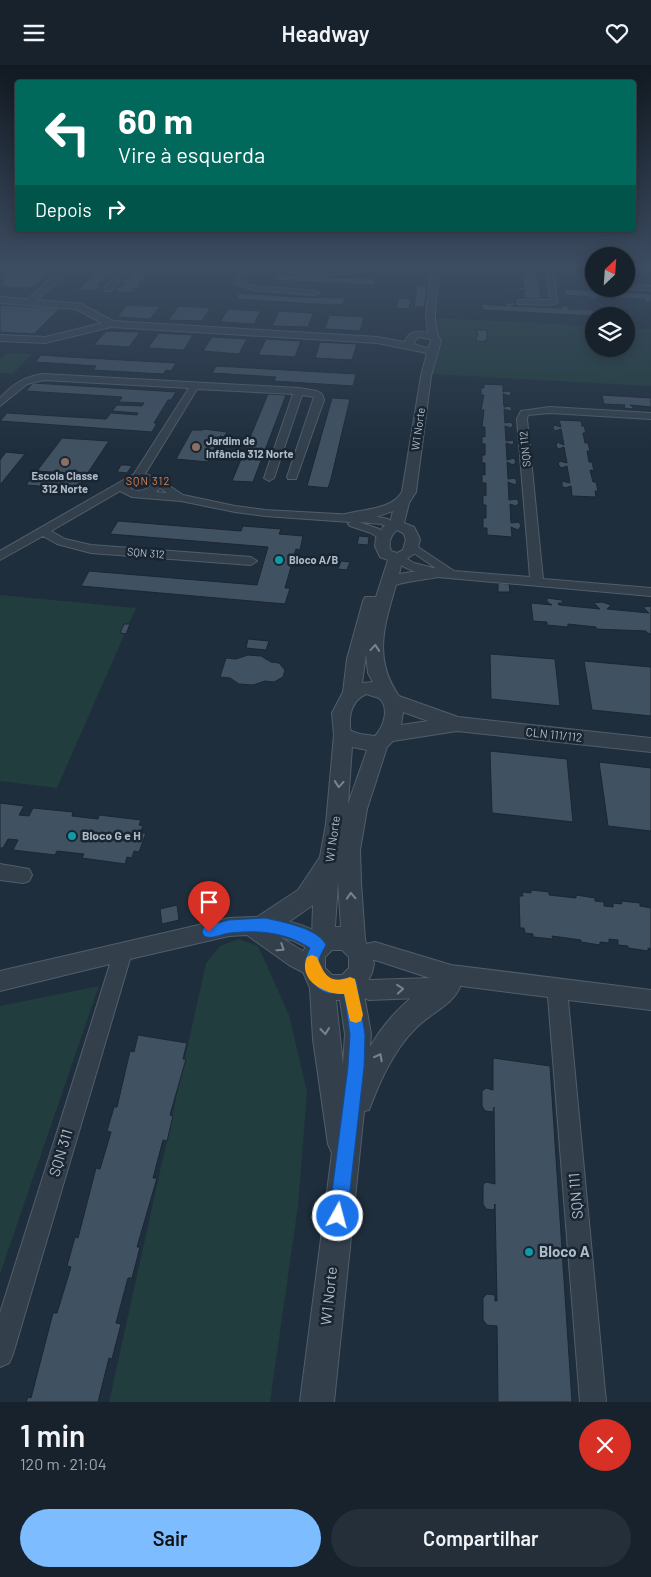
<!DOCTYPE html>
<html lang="pt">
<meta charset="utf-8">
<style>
:root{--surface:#17222d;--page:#242f39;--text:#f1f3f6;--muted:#9ea4aa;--line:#363f49;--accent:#7cbcff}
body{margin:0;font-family:Barlow,sans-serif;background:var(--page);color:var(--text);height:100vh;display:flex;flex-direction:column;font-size:19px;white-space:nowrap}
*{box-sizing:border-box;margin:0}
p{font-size:16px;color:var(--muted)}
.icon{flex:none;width:28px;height:28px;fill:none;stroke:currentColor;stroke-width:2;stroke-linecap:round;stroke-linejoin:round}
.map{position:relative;height:1337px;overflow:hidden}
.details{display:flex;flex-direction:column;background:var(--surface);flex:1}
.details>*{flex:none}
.top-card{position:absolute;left:15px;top:15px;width:621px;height:152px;border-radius:5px;box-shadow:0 2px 12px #0003,0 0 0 1px var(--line);background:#00695c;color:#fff;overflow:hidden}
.needle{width:32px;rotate:25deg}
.tools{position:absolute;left:585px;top:182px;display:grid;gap:10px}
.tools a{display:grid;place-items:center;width:50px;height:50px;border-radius:50%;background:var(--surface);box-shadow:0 2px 12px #0003,0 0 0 1px var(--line);font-size:25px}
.pin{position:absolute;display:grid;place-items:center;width:42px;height:42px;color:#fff;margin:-51px -21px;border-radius:50% 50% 50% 0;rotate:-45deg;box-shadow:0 0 5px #0007}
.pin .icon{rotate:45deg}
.me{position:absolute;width:55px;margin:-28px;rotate:7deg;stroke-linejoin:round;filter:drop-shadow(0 0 4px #0008)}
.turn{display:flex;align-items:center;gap:18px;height:105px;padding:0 20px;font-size:22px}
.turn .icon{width:65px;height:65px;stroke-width:2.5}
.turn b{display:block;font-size:35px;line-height:42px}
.then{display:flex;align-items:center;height:48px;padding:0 20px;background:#0003;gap:10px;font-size:19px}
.round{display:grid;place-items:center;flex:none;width:52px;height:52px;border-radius:26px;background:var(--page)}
.overview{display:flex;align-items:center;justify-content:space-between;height:85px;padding:0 20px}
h1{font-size:30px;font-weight:600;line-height:38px}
.cta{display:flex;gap:10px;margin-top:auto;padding:10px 20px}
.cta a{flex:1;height:58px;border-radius:30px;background:var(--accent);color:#111;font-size:20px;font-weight:600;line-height:58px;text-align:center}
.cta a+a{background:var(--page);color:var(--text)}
header{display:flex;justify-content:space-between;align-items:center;height:65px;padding:0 20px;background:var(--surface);font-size:22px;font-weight:600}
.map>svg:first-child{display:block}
</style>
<header><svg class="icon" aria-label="menu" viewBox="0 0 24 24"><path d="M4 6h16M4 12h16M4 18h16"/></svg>Headway<svg class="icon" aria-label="heart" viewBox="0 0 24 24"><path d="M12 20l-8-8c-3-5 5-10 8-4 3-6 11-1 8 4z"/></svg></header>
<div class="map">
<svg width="651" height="1337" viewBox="0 0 651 1337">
<rect width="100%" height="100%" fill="#1f2e3c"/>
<g fill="#213d3d">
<path d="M435,253L594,261V284H626V263L651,264V321L433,309L440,283Z"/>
<path d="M6,288L32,289L13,309L0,308V294Z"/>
<path d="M0,530L136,543L57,723L0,716Z"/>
<path d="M239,874L258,881L289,950L307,1027L298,1141L270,1337H109L206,898L220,881Z"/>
<path d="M99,921L95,932L0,1209V941Z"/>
</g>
<g fill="#405161" stroke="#1b2733">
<path d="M18,201H60L57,204L16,202Z"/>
<path d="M100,201H121L115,202L111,206L115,207L114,209H109L104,213L109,214L107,216H102L97,221H102L100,223L92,226L76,225L84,220H81L91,213H88L93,208H96L98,206H95Z"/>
<path d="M135,201H156L151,202L153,203L149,208L145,209L147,210L143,215L139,216L141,218L137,223L132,224L135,225L133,228L116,227L118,224H113L116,222H121L125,217H120L123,214H127L131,210H127L129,207H134L138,203H133Z"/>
<path d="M215,201H232L230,205H212Z"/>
<rect x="482" y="201" width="14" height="5"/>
<path d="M522,201H536L541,234L525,233L524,225H518V222L524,223L522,207H516V204L522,205Z"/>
<path d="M555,201H576L579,210L564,209L562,202Z"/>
<path d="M21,202L42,203L39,205L52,206L31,223H8L10,222L0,221L4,216L0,215L13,204L18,205Z"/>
<path d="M283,209L286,210L375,214L374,220L271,215L274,210Z"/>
<path d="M417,220L427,221L424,242H414Z"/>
<path d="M564,224L651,229V237H644L645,234L595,232L598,234H589L590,232L566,230Z"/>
<path d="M239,228L298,232L345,233L343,239L333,240L236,234Z"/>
<path d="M399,233L411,234L409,244L396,243Z"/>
<path d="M506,238H515V240L511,241L563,243L560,241H569L568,244L593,245L595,251L483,245L482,239L507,241Z"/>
<path d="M0,240L60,243L34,269L0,267Z"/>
<path d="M127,240L143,241H160L150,254L117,252Z"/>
<path d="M178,242L179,241L210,243L202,256L168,255Z"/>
<path d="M228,244L261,246L254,259L220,257Z"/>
<path d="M279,246L312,248L313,249L308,262L272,261Z"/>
<path d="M329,250L364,252L360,266L325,264Z"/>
<path d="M476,265H487V275H485V277L476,276V271H478Z"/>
<path d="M106,266L140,267L129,282L94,280Z"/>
<path d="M159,268L193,270L184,285L148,283Z"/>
<path d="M212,272L247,274L239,289L203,286Z"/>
<path d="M266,274L301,276L295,292L258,290Z"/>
<path d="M320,277L357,279L352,295L315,293Z"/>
<path d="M41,290L70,292L176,298L171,306L166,305L163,309L93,305L96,301L35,297Z"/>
<path d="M216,301L356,309L353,321L274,316L276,312L212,308Z"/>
<path d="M33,318L146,325L176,327L171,335H168L154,358H157L152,367L0,356L7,348L106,354L111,348L137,350L138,348L112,346L117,340L142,341L144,338L119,337L122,332L26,326Z"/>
<path d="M484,319L503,320V327L509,326L511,328L510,331L503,329L504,342L510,341L512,344L510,346L504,344L505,358L511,357L513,360L511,363L505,361L506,376L513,375L514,378L512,380L506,378L507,395L514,393L516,397L513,400L507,397L508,414L515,413L517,417L515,420L508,417L509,435L517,434L519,438L516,441L510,439L511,458L519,457L521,461L518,465L511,462L512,472L487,470V463H483V453H486V440H483V430L486,431V418H482V409L485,410V398H482V390H485V379H482V371L485,372V362H482L484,345H481L484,330H481V323H484Z"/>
<path d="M268,329L286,330L256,409L253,417L232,416Z"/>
<path d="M602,330L651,333V342L630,340L633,342L632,344L624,343L625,340L604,339Z"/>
<path d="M332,333L350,334L331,414L328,423L307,421Z"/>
<path d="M559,355L581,356L582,361H584L586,368H583L585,378H588L590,386H587L589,397H592L594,406L590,405L593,417H596L598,426H595L596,432L572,431L571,421L565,423L562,421V416L570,418L567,401L561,403L558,399L560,396L567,398L564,382L559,384L556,381L557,377L564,380L561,364L555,366L553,363L554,360L561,362Z"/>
<path d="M204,364L227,367L224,372L220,371L208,397L176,394L192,365H203Z"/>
<path d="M62,373L109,376L77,424L26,420L34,410L62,412L65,408L37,406Z"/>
<path d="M6,387L25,389L0,420V395Z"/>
<path d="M121,400H126L132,401L127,408L117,407Z"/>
<path d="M118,456L241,466L243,461L281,464L279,469L303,471L300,485L296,484L285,523H290L285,539L81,521L89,506L257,520L268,482L110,469Z"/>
<path d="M359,471L369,472L368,480L357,479Z"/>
<path d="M341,496L350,497L347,505L338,504Z"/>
<path d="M498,518L509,519L510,527H498Z"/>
<path d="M547,533L562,535L563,538H558L559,540L600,544L594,538L602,537L611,540L607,544L649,548L643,542L651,541V569L647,568L646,566L596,564V562L568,559V562L547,560V557L533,556L531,538L552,540L547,537Z"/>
<path d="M124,559H130L126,569L120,568Z"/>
<path d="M248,574L269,576L266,585L246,583Z"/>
<path d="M490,589L555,594L560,641L491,634Z"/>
<path d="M248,590L261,591L271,597L279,598L285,605L283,612L274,617L265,616L253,620L239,619L230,613L220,612L226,593L236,594Z"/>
<path d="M584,596L651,602V651L592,645Z"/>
<path d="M490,686L567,694L573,757L492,748Z"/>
<path d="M599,697L651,703V766L608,761Z"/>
<path d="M0,738L24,741L19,750L29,751L33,743L73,747L72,751L98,754L99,750L141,755L139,760L143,761L140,768H146L139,787L134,786L132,793L127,792L125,799L82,793L84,789L57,786L55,790L13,785L18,775L8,774L3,783H0Z"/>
<path d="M531,825L549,827V830L576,833V830L595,833V836L604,837V841L613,842V838L622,839L621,836L640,838V841L651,843V884L648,883V886L628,883V881L618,880V875L609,874V878L600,877V880L581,877V875L552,871L553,874L533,872V869L525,868L524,863H520L519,831H523L522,827L531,828Z"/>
<path d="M177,840L179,855L162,859L160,844Z"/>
<path d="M138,970L187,978L183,994H186L170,1050L173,1051L167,1076L163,1075L153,1113H157L137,1182H140L132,1213H128L116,1258L121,1259L112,1294L109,1293L98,1337H26L28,1332L31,1333L53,1248H57L71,1202L67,1201L75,1172L78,1173L96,1103L100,1104L111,1067L107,1066L114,1042H117L130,986L134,987Z"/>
<path d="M493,993L550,1001L572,1337H498L497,1261L487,1260L483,1255V1233L487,1229L495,1230V1236H497L495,1139L494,1145L486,1144L483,1139V1120L486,1117L495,1119L494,1042L493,1047L485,1046L482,1041V1026L486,1023L493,1025Z"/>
</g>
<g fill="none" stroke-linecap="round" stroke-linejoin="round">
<defs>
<g id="minor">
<path d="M125,201H131L111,226H105V222Z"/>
<path d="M161,201H167L161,206L158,204Z"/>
<path d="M254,201H261L241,213L240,217L254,221L315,226L319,228L315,230L254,225L234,219L236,211Z"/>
<path d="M271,201L339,206L347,205L350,201H356L351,208C335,212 284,210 271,201Z"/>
<path d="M547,201H553L557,238L548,240L518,239V235H550Z"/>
<path d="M590,201H594V205L592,204Z"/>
<path d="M626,220L651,221V225L625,224H626Z"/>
<path d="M44,309L299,323L317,326L322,329L324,335L296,414H288L287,412L314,332L302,330L274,413L269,416L264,413L293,329L197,324L145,409L159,414L183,430L235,441L265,445L373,451L388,454L398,461L392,464L381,459L359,457L379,464L389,473L383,476L371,468L350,461L348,459L350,457L265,451L235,447L181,436L132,432L120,426L51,466L65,474L91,480L251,492L257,496L251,500L91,488L57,479L43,471L0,495V486L134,409L189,323L44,315L27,319L0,341V333C13,319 25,311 44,309ZM139,415L153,418C147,426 138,428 130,423L132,418ZM160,423L167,428L156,427Z"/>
<path d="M550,342L651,348V354L550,348L528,350L527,354L543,514L651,523V531L437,512C422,508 404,506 393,493L399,489L414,498L437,504L408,484L406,482L408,480L412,478L454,506L530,512L517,354L521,346Z"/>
<path d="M0,799L29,804L32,810L29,816L23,818L0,815Z"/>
<path d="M253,852C274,853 319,858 328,880L326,886L319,889L294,876L280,872L319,896L322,903L319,910L312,912L289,900L247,870L229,871L130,894L13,1289L9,1298L0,1302V1248L110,899L0,926V906L229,853Z"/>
<path d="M375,877L451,900L651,925V945L568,935L606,1337H580L548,932L454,920L452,929L445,932L369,935L346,924L343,917L346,910L353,907L370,915L430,913L375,895L360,897L353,894L351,888L353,882Z"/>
</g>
<path id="tertiary" d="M65,201H73L37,235L81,239L113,256L377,272L405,277C408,266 418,266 428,267L426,250L432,201H440C440,223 428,255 441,276L431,311L416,427L409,438L404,458L414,462L420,474L417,487L402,497L399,509L437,503L442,505L445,508L442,511C427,515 411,515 396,520C384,561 373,594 399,631L458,652L651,673V687L457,666L393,676L387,682L367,744L360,785L361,817L365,875L374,898L372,908L363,924L371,969L370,982C387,952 416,923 448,910L457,913L460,922C453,940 429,949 415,964C393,986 380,1016 369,1045L364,1046L334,1337H300L332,1088L328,1079L313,974L310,923L300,900L302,888L312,872L313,840L273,868L265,871L257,868L253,860L257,852L298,825L320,792L326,759L334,670L332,648L343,627L347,594L363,536L365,532H376L388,495L380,492L375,481L376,473L383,462L390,458L393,446C382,450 351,462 343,452L345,449C364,444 391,445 402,427L421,311L427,288L377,278L111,262L45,278L0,276V270L45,272L102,258L76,244L0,238V232L28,234ZM419,272L430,274L431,276L429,282L425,283L414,279L416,274ZM397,465L403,468L406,474L403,485L397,488L391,486C388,478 390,471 397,465ZM366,589L368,608L373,617L362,618ZM366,629L379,633C390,643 384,661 375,671L360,669L351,666L350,663C349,648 352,636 366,629ZM403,647L428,656L401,660ZM352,682L367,685L348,739ZM338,817L341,862H335ZM332,885H342L349,892V903L342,910H332L325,903V892ZM336,935H340L345,969L343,1000Z"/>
</defs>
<use href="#minor" stroke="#515e6a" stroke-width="2"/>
<use href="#tertiary" stroke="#515e6a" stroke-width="2"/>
<use href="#minor" fill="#33404c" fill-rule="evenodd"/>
<use href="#tertiary" fill="#33404c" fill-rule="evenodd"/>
</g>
<defs><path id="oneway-chevron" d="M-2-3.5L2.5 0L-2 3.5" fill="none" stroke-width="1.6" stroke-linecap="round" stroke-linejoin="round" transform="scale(1.25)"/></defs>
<g stroke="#778490">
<use href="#oneway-chevron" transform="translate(375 583) rotate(-85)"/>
<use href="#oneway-chevron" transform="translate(339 719) rotate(95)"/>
<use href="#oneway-chevron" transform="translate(351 831) rotate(-93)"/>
<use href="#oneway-chevron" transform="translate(281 883) rotate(33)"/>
<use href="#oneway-chevron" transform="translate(400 924) rotate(-5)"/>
<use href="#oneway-chevron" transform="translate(325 966) rotate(84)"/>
<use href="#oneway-chevron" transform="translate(379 992) rotate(-62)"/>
</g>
<linearGradient id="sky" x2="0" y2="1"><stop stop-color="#111921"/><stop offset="0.52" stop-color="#3c4c61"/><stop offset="1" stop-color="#3c4c61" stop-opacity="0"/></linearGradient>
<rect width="651" height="388" fill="url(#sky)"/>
<path fill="#1a73e8" stroke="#114b97" d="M265,853C282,857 318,863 326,880C324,884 320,890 319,895C318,904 326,914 335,915C343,915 347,911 355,914L357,919L365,970L364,1002L347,1151L344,1157L338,1160L332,1157L329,1151L348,1002L350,970L344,928C318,933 309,916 305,895L310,883C285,867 259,865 230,868C221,869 212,875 204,871L202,867L204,862L229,855Z"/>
<path fill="#f59e0b" d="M312,890L317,892C324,909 329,920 350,912L355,914L363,950L361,956L356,958L350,956L344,929C325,930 297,915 307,892Z"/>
<g fill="#8d6e63" stroke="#192531" stroke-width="2">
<circle cx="196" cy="382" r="5"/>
<circle cx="65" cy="397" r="5"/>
</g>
<g fill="#0f9aa8" stroke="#192531" stroke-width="2">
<circle cx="279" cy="495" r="5"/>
<circle cx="72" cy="771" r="5"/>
<circle cx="529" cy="1187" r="5"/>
</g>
<g text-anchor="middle" stroke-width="5" stroke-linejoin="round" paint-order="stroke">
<g font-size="11" fill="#aebbc8" stroke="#192531">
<text transform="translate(418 364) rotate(-82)" y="4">W1 Norte</text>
<text transform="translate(525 384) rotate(-96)" y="4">SQN 112</text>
<text transform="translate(146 488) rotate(5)" y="4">SQN 312</text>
</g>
<g font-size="11" font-weight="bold" fill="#aebbc8" stroke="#192531" text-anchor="start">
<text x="206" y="380">Jardim de<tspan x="206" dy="13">Infância 312 Norte</tspan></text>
<text x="65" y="415" text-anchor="middle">Escola Classe<tspan x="65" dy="13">312 Norte</tspan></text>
<text x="289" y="499">Bloco A/B</text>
</g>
<g font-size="11" letter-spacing="1" fill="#df8153" stroke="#192531">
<text x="148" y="420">SQN 312</text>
</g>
<g font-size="12" fill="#aebbc8" stroke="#192531">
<text transform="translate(554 670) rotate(6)" y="4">CLN 111/112</text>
<text transform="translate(333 774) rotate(-82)" y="4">W1 Norte</text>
</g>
<g font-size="12" font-weight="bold" fill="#aebbc8" stroke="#192531" text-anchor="start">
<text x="82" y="775">Bloco G e H</text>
</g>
<g font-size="15" fill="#aebbc8" stroke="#192531">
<text transform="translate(61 1088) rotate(-73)" y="5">SQN 311</text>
<text transform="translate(576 1131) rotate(-95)" y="5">SQN 111</text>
<text transform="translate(329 1231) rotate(-84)" y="5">W1 Norte</text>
</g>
<g font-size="15" font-weight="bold" fill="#aebbc8" stroke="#192531" text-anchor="start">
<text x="539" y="1192">Bloco A</text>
</g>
</g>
</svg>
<div class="tools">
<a><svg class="needle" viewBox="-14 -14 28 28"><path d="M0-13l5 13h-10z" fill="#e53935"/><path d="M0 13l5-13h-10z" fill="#9ea4aa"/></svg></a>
<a><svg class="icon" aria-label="layers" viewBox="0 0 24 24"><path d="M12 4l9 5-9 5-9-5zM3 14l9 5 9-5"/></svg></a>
</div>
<div class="pin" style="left:209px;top:867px;background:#d93025"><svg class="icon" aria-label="arrive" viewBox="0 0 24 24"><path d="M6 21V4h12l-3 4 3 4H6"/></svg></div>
<svg class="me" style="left:338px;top:1151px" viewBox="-20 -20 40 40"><circle r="17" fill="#1a73e8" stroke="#fff" stroke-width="3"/><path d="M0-11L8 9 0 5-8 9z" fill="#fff"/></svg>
<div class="top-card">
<div class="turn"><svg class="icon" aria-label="left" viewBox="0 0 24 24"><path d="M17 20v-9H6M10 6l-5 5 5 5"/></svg><div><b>60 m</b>Vire à esquerda</div></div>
<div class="then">Depois<svg class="icon" aria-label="right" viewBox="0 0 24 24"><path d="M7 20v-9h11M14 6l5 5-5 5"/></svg></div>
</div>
</div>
<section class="details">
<div class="overview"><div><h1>1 min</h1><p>120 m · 21:04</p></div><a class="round" style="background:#d93025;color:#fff"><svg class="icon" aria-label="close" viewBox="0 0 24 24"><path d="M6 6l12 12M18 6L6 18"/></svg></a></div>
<div class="cta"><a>Sair</a><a>Compartilhar</a></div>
</section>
